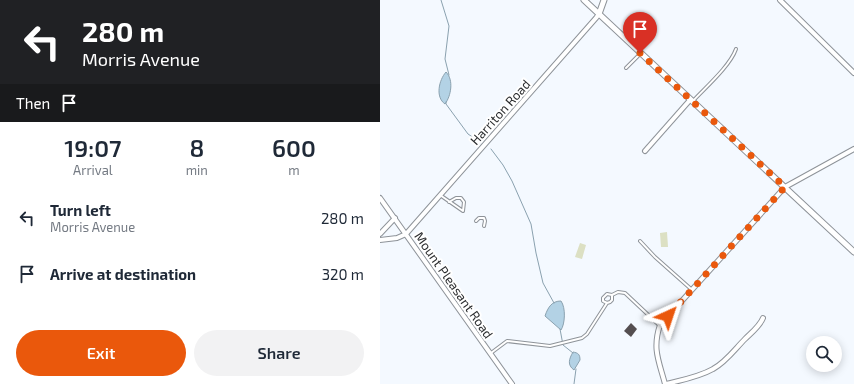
<!DOCTYPE html>
<style>
:root{--surface:#fff;--page:#f2f2f3;--text:#1f2937;--muted:#747a83;--accent:#ea580c}
body{margin:0;font-family:"Exo 2",sans-serif;background:var(--page);color:var(--text);height:100vh;display:flex;flex-direction:column;font-size:15px;white-space:nowrap}
*{box-sizing:border-box;margin:0}
p{font-size:13px;color:var(--muted)}
.icon{flex:none;width:22px;height:22px;fill:none;stroke:currentColor;stroke-width:2;stroke-linecap:round;stroke-linejoin:round}
.map{position:relative;flex:1;overflow:hidden}
.side{display:flex;flex-direction:column;background:var(--surface);width:380px}
.side>*{flex:none}
.top-card{background:#202124;color:#fff;overflow:hidden}
.tools{position:absolute;left:426px;top:336px;display:grid;gap:8px}
.tools a{display:grid;place-items:center;width:36px;height:36px;border-radius:50%;background:var(--surface);box-shadow:0 2px 10px #0003;font-size:20px}
.pin{position:absolute;display:grid;place-items:center;width:34px;height:34px;color:#fff;margin:-41px -17px;border-radius:50% 50% 50% 0;rotate:-45deg;box-shadow:0 0 4px #0007}
.pin .icon{rotate:45deg}
.me{position:absolute;width:44px;margin:-22px;rotate:42deg;stroke-linejoin:round;filter:drop-shadow(0 0 3px #0008)}
.turn{display:flex;align-items:center;gap:14px;height:84px;padding:0 16px;font-size:18px}
.turn .icon{width:52px;height:52px;stroke-width:2.5}
.turn b{display:block;font-size:28px;line-height:34px}
.then{display:flex;align-items:center;height:38px;padding:0 16px;background:#0003;gap:8px;font-size:15px}
.eta{display:flex;justify-content:space-evenly;align-items:center;height:68px;text-align:center}
.eta b{font-size:24px;font-weight:600;line-height:28px}
.cta{display:flex;gap:8px;margin-top:auto;padding:8px 16px}
.cta a{flex:1;height:46px;border-radius:24px;background:var(--accent);color:#fff;font-size:16px;font-weight:600;line-height:46px;text-align:center}
.cta a+a{background:var(--page);color:var(--text)}
ul{padding:0;list-style:none}
li{display:flex;align-items:center;gap:12px;height:56px;padding:0 16px}
li div{flex:1}
li b{display:block;font-size:15px}
li em{font-style:normal}
main{display:flex;flex:1;min-height:0}
.map>svg:first-child{display:block}
</style>
<main>
<section class="side">
<div class="top-card">
<div class="turn"><svg class="icon" aria-label="left" viewBox="0 0 24 24"><path d="M17 20v-9H6M10 6l-5 5 5 5"/></svg><div><b>280 m</b>Morris Avenue</div></div>
<div class="then">Then<svg class="icon" aria-label="arrive" viewBox="0 0 24 24"><path d="M6 21V4h12l-3 4 3 4H6"/></svg></div>
</div>
<div class="eta">
<div><b>19:07</b><p>Arrival</p></div>
<div><b>8</b><p>min</p></div>
<div><b>600</b><p>m</p></div>
</div>
<ul>
<li><svg class="icon" aria-label="left" viewBox="0 0 24 24"><path d="M17 20v-9H6M10 6l-5 5 5 5"/></svg><div><b>Turn left</b><p>Morris Avenue</p></div><em>280 m</em></li>
<li><svg class="icon" aria-label="arrive" viewBox="0 0 24 24"><path d="M6 21V4h12l-3 4 3 4H6"/></svg><div><b>Arrive at destination</b></div><em>320 m</em></li>
</ul>
<div class="cta"><a>Exit</a><a>Share</a></div>
</section>
<div class="map">
<svg width="474" height="384" viewBox="0 0 474 384">
<rect width="100%" height="100%" fill="#f4f9ff"/>
<g fill="#dce0c3">
<path d="M287,232L288,247H281L280,233Z"/>
<path d="M200,243L206,245L202,259L195,257Z"/>
</g>
<g fill="#b3d2e5" stroke="#8aa1af">
<path d="M66,72C74,80 71,96 65,104C55,97 59,80 66,72Z"/>
<path d="M181,301C186,308 185,324 181,330L165,316C168,307 172,301 181,301Z"/>
<path d="M193,352C198,353 200,354 200,360L194,370C187,365 189,359 193,352Z"/>
</g>
<g fill="none" stroke-linecap="round" stroke-linejoin="round">
<g stroke="#8aa1af" stroke-width="1">
<path d="M61,0L69,26L65,59L69,75"/>
<path d="M66,102V104L88,134L100,142"/>
<path d="M111,149L123,165L132,181L151,224L156,253L163,283L174,303"/>
<path d="M180,329L183,345L193,353"/>
<path d="M194,384L196,369"/>
</g>
</g>
<path fill="#544e50" d="M251,323L257,329L251,337L244,331Z"/>
<g fill="none" stroke-linecap="round" stroke-linejoin="round">
<defs>
<g id="service">
<path d="M246,68L260,54"/>
<path d="M313,101C326,87 350,66 356,49"/>
<path d="M60,195L83,211L84,202L81,198H76L69,202"/>
<path d="M96,221L99,218H104L105,221L104,226"/>
<path d="M260,241L275,257L311,289"/>
<path d="M232,295L238,292L245,293L279,325"/>
<path d="M111,353L127,341L170,346L202,338L207,334L227,303L230,302L232,300V295L227,294L223,298V301L227,303"/>
</g>
<g id="minor">
<path d="M400,0L474,73"/>
<path d="M265,151L310,100"/>
<path d="M0,198L132,384"/>
<path d="M0,234L15,218"/>
<path d="M0,240L17,238L26,234L216,18L219,14"/>
<path d="M285,384C279,361 272,349 280,325L405,187L474,149"/>
<path d="M286,384C302,380 319,377 333,369C346,362 355,349 365,339C371,333 380,326 383,318"/>
</g>
<g id="tertiary">
<path d="M204,0L474,252"/>
<path d="M219,14L224,0"/>
</g>
</defs>
<use href="#service" stroke="#8e9399" stroke-width="4"/>
<use href="#minor" stroke="#8e9399" stroke-width="6"/>
<use href="#tertiary" stroke="#8e9399" stroke-width="7"/>
<use href="#service" stroke="#fff" stroke-width="2"/>
<use href="#minor" stroke="#fff" stroke-width="4"/>
<use href="#tertiary" stroke="#fff" stroke-width="5"/>
</g>
<g fill="none" stroke-linecap="round" stroke-linejoin="round">
<path stroke="#ea580c" stroke-width="7" stroke-dasharray="0 12.6" d="M260,53L405,187L288,316"/>
</g>
<g text-anchor="middle" stroke-width="4" stroke-linejoin="round" paint-order="stroke">
<g font-size="13" fill="#2c2e30" stroke="#fff">
<text transform="translate(120 112) rotate(-48)" y="5">Harriton Road</text>
<text transform="translate(74 285) rotate(55)" y="5">Mount Pleasant Road</text>
</g>
</g>
</svg>
<div class="tools">
<a><svg class="icon" aria-label="search" viewBox="0 0 24 24"><circle cx="10" cy="10" r="6"/><path d="M15 15l6 6"/></svg></a>
</div>
<div class="pin" style="left:260px;top:53px;background:#d93025"><svg class="icon" aria-label="arrive" viewBox="0 0 24 24"><path d="M6 21V4h12l-3 4 3 4H6"/></svg></div>
<svg class="me" style="left:288px;top:316px" viewBox="-20 -20 40 40"><path d="M0-17L14 15 0 8-14 15z" fill="#ea580c" stroke="#fff" stroke-width="4"/></svg>
</div>
</main>
